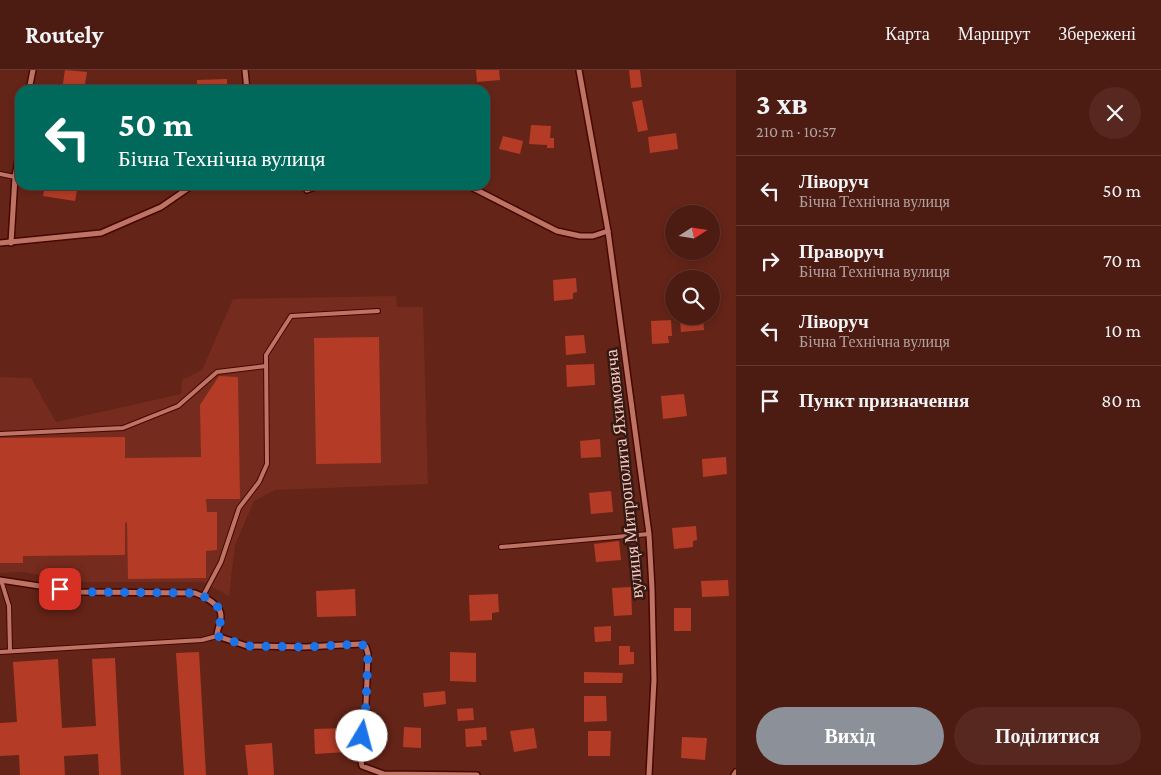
<!DOCTYPE html>
<html lang="uk">
<meta charset="utf-8">
<style>
:root{--surface:#4c1b12;--page:#562820;--text:#f1f3f6;--muted:#b2a19f;--line:#633932;--accent:#8c9099}
body{margin:0;font-family:"Crimson Pro",serif;background:var(--page);color:var(--text);height:100vh;display:flex;flex-direction:column;font-size:19px;white-space:nowrap}
*{box-sizing:border-box;margin:0}
p{font-size:16px;color:var(--muted)}
.icon{flex:none;width:28px;height:28px;fill:none;stroke:currentColor;stroke-width:2;stroke-linecap:round;stroke-linejoin:round}
.map{position:relative;flex:1;overflow:hidden}
.panel{display:flex;flex-direction:column;background:var(--surface);width:425px}
.panel>*{flex:none}
.guide{position:absolute;left:15px;top:15px;width:475px;height:105px;border-radius:15px;box-shadow:0 2px 8px #0003,0 0 0 1px var(--line);background:#00695c;color:#fff;overflow:hidden}
.needle{width:32px;rotate:78deg}
.buttons{position:absolute;left:665px;top:135px;display:grid;gap:10px}
.buttons a{display:grid;place-items:center;width:55px;height:55px;border-radius:50%;background:var(--surface);box-shadow:0 2px 8px #0003,0 0 0 1px var(--line);font-size:25px}
.pin{position:absolute;display:grid;place-items:center;width:42px;height:42px;color:#fff;margin:-21px;border-radius:10px;box-shadow:0 2px 8px #0006}
.me{position:absolute;width:55px;margin:-28px;rotate:8deg;stroke-linejoin:round;filter:drop-shadow(0 0 4px #0008)}
.turn{display:flex;align-items:center;gap:18px;height:105px;padding:0 20px;font-size:22px}
.turn .icon{width:65px;height:65px;stroke-width:2.5}
.turn b{display:block;font-size:35px;line-height:42px}
.round{display:grid;place-items:center;flex:none;width:52px;height:52px;border-radius:26px;background:var(--page)}
.summary{display:flex;align-items:center;justify-content:space-between;height:85px;padding:0 20px}
h1{font-size:30px;font-weight:700;line-height:38px}
.cta{display:flex;gap:10px;margin-top:auto;padding:10px 20px}
.cta a{flex:1;height:58px;border-radius:30px;background:var(--accent);color:#fff;font-size:20px;font-weight:700;line-height:58px;text-align:center}
.cta a+a{background:var(--page);color:var(--text)}
ul{padding:0;list-style:none}
li{display:flex;align-items:center;gap:15px;height:70px;padding:0 20px;border-top:1px solid var(--line)}
li div{flex:1}
li b{display:block;font-size:19px}
li em{font-style:normal}
header{display:flex;align-items:center;gap:30px;box-sizing:border-box;height:70px;padding:0 25px;background:var(--surface);border-bottom:1px solid var(--line)}
header strong{font-size:24px}
nav{display:flex;gap:28px;margin-inline-start:auto;font-size:18px}
main{display:flex;flex:1;min-height:0}
.map>svg:first-child{display:block}
</style>
<header>
<strong>Routely</strong>
<nav><a>Карта</a><a>Маршрут</a><a>Збережені</a></nav>
</header>
<main>
<div class="map">
<svg width="736" height="705" viewBox="0 0 736 705">
<rect width="100%" height="100%" fill="#652418"/>
<path fill="#752b1d" d="M396,226L397,237H423L428,414L275,420L254,431L235,475L229,526L203,512H76L23,502L0,503V307L31,308L56,352L181,324L182,310L202,300L233,229Z"/>
<g fill="#b43c26">
<path d="M65,0L87,2L84,20H62Z"/>
<path d="M476,0H499L500,10L477,12Z"/>
<path d="M629,0H640L642,17L631,18Z"/>
<path d="M227,9V20H197V10Z"/>
<path d="M642,30L648,60L638,62L632,32Z"/>
<path d="M531,55L551,56L550,68H554V78H547V75L529,74Z"/>
<path d="M676,63L678,79L650,83L648,67Z"/>
<path d="M503,66L523,71L520,84L499,79Z"/>
<path d="M45,115H78L75,131L43,126Z"/>
<path d="M576,208L577,222L573,223V229L554,231L553,210Z"/>
<path d="M703,247L704,260L681,262L680,250Z"/>
<path d="M671,250L672,266H668L669,273L652,274L651,251Z"/>
<path d="M584,265L586,283L566,285L565,266Z"/>
<path d="M379,267L381,393L316,394L314,268Z"/>
<path d="M594,294L595,315L567,317L566,295Z"/>
<path d="M219,306L238,307L240,429H206L207,442H217V480L206,481V508L128,509L127,452L125,453V485L23,486V493H0V368L125,367V388L201,387L200,335Z"/>
<path d="M684,324L687,346L663,349L661,326Z"/>
<path d="M600,369L601,387L581,388L580,371Z"/>
<path d="M726,387L727,404L703,407L702,389Z"/>
<path d="M611,421L613,442L591,444L589,423Z"/>
<path d="M696,456L697,470L693,471V477L674,479L672,458Z"/>
<path d="M619,471L621,490L596,492L594,474Z"/>
<path d="M728,510L729,526L702,527L701,511Z"/>
<path d="M631,517L632,545L614,546L612,518Z"/>
<path d="M355,519L356,546L317,547L316,521Z"/>
<path d="M498,524L499,542L492,543V550L470,551L469,525Z"/>
<rect x="674" y="538" width="17" height="23"/>
<path d="M611,556V571L595,572L594,557Z"/>
<path d="M619,576H630V582H634V594L619,595Z"/>
<path d="M199,582L206,705H184L176,583Z"/>
<path d="M450,582L476,583V612L450,611Z"/>
<path d="M115,588L121,705H99L98,684L64,686L65,705H20L19,685L0,686V653L17,652L13,592L58,589L62,658L96,656L92,589Z"/>
<path d="M584,602L623,603L622,613H584Z"/>
<path d="M445,621L446,634L424,637L423,623Z"/>
<path d="M584,626H606L607,651L584,652Z"/>
<path d="M473,638L474,650L458,651L457,639Z"/>
<path d="M404,657L421,658V678L403,677Z"/>
<path d="M486,657L487,670H481L482,676L466,677L465,659Z"/>
<path d="M346,658L347,682L315,684L314,659Z"/>
<path d="M534,658L537,678L514,682L510,661Z"/>
<path d="M588,661H611L610,686H588Z"/>
<path d="M682,667L707,668L705,690L681,688Z"/>
<path d="M272,673L274,705H248L245,675Z"/>
</g>
<g fill="none" stroke-linecap="round" stroke-linejoin="round">
<defs>
<g id="service">
<path d="M0,104L15,107"/>
<path d="M0,364L123,358L178,336L217,302L266,296"/>
<path d="M501,477L649,464"/>
<path d="M1,510L9,536L10,581"/>
<path d="M203,526L221,492L239,438L259,412L267,394L266,285L291,246L378,241"/>
<path d="M0,582L202,570L217,566"/>
</g>
<g id="minor">
<path d="M245,0L247,20"/>
<path d="M579,0L608,161L649,464L652,519L654,610L649,705"/>
<path d="M29,20L33,0"/>
<path d="M467,115L557,161L580,166H593L608,161"/>
<path d="M307,120L320,115"/>
<path d="M0,173L101,163L161,137L193,115"/>
<path d="M11,173L15,107L20,78"/>
<path d="M0,510L79,522L195,523C204,526 221,535 221,546C221,553 217,559 217,566L247,576L305,577L361,574L366,577L368,584L366,634L359,683L362,696L384,704L477,705"/>
<path d="M734,705L736,702"/>
</g>
</defs>
<use href="#service" stroke="#470600" stroke-width="6"/>
<use href="#minor" stroke="#470600" stroke-width="8"/>
<use href="#service" stroke="#bd7464" stroke-width="4"/>
<use href="#minor" stroke="#bd7464" stroke-width="5"/>
</g>
<g fill="none" stroke-linecap="round" stroke-linejoin="round">
<path stroke="#1a73e8" stroke-width="9" stroke-dasharray="0 16.2" d="M60,519L79,522L195,523C204,526 221,534 221,546C221,553 217,559 217,566L247,576L304,577L361,574L366,577L368,584L366,634L362,666"/>
</g>
<g text-anchor="middle" stroke-width="5" stroke-linejoin="round" paint-order="stroke">
<g font-size="18" fill="#f4cbc2" stroke="#371913">
<text transform="translate(624 404) rotate(-96)" y="6">вулиця Митрополита Яхимовича</text>
</g>
</g>
</svg>
<div class="buttons">
<a><svg class="needle" viewBox="-14 -14 28 28"><path d="M0-13l5 13h-10z" fill="#e53935"/><path d="M0 13l5-13h-10z" fill="#b2a19f"/></svg></a>
<a><svg class="icon" aria-label="search" viewBox="0 0 24 24"><circle cx="10" cy="10" r="6"/><path d="M15 15l6 6"/></svg></a>
</div>
<div class="pin" style="left:60px;top:519px;background:#d93025"><svg class="icon" aria-label="arrive" viewBox="0 0 24 24"><path d="M6 21V4h12l-3 4 3 4H6"/></svg></div>
<svg class="me" style="left:362px;top:666px" viewBox="-20 -20 40 40"><circle r="19" fill="#fff"/><path d="M0-13L10 11 0 6-10 11z" fill="#1a73e8"/></svg>
<div class="guide">
<div class="turn"><svg class="icon" aria-label="left" viewBox="0 0 24 24"><path d="M17 20v-9H6M10 6l-5 5 5 5"/></svg><div><b>50 m</b>Бічна Технічна вулиця</div></div>
</div>
</div>
<section class="panel">
<div class="summary"><div><h1>3 хв</h1><p>210 m · 10:57</p></div><a class="round"><svg class="icon" aria-label="close" viewBox="0 0 24 24"><path d="M6 6l12 12M18 6L6 18"/></svg></a></div>
<ul>
<li><svg class="icon" aria-label="left" viewBox="0 0 24 24"><path d="M17 20v-9H6M10 6l-5 5 5 5"/></svg><div><b>Ліворуч</b><p>Бічна Технічна вулиця</p></div><em>50 m</em></li>
<li><svg class="icon" aria-label="right" viewBox="0 0 24 24"><path d="M7 20v-9h11M14 6l5 5-5 5"/></svg><div><b>Праворуч</b><p>Бічна Технічна вулиця</p></div><em>70 m</em></li>
<li><svg class="icon" aria-label="left" viewBox="0 0 24 24"><path d="M17 20v-9H6M10 6l-5 5 5 5"/></svg><div><b>Ліворуч</b><p>Бічна Технічна вулиця</p></div><em>10 m</em></li>
<li><svg class="icon" aria-label="arrive" viewBox="0 0 24 24"><path d="M6 21V4h12l-3 4 3 4H6"/></svg><div><b>Пункт призначення</b></div><em>80 m</em></li>
</ul>
<div class="cta"><a>Вихід</a><a>Поділитися</a></div>
</section>
</main>
